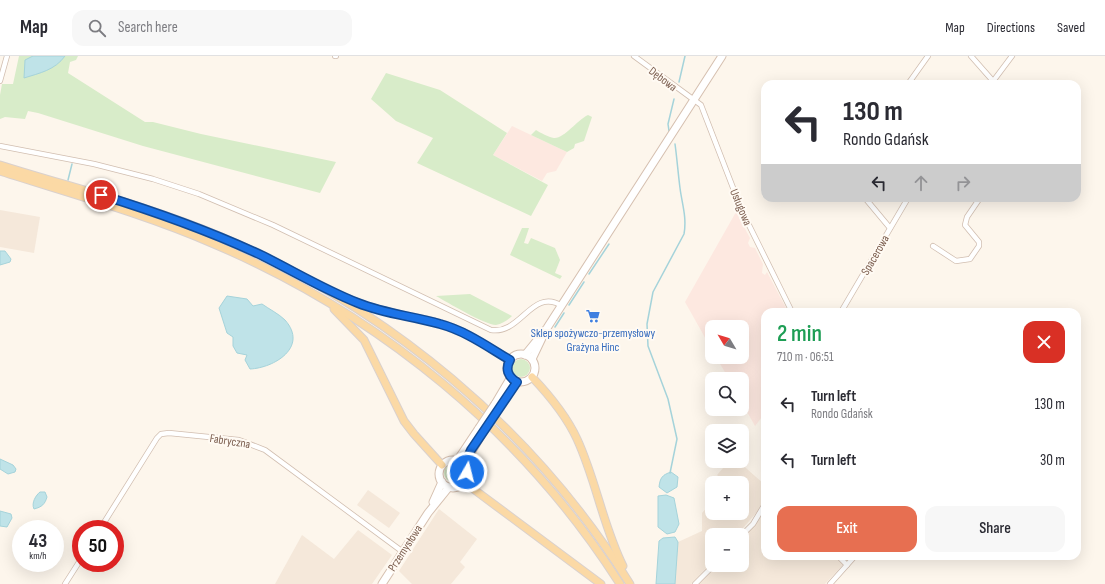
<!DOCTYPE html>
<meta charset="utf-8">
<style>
:root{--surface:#fff;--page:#f7f7f7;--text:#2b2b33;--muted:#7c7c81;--line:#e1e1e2;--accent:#e76f51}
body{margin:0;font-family:"Sofia Sans Condensed",sans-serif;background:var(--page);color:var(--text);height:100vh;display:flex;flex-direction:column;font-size:15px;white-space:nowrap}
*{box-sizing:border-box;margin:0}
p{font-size:13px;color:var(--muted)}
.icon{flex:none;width:22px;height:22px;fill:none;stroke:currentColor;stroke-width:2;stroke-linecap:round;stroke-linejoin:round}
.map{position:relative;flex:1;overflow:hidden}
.side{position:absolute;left:761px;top:252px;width:320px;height:252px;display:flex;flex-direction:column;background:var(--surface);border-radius:12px;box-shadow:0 4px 16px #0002}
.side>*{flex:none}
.guide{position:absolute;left:761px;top:24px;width:320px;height:122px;border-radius:12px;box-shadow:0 4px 16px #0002;background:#fff;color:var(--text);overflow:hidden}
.needle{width:26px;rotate:308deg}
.fabs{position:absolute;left:705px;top:264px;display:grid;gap:8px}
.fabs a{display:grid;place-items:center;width:44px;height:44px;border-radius:8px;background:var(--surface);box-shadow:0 4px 16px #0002;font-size:20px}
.speed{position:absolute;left:12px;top:464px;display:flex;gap:8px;font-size:20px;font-weight:700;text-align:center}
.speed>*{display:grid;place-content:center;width:52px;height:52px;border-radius:50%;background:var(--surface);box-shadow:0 4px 16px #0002;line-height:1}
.speed small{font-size:10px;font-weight:400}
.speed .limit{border:6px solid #d22;background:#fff;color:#111}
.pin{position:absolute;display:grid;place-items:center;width:34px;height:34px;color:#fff;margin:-17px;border:2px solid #fff;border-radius:50%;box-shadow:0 1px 4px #0007}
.me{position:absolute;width:44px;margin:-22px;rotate:8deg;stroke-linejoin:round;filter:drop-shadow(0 0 3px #0008)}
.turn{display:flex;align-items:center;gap:14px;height:84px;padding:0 16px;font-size:18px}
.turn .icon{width:52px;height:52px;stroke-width:2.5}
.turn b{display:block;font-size:28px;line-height:34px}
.lanes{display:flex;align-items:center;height:38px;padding:0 16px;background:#0003;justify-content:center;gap:20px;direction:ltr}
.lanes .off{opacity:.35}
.round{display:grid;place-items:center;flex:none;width:42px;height:42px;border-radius:12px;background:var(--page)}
.overview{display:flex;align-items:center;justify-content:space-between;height:68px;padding:0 16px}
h1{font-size:24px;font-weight:600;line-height:30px;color:#1e9e55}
.primary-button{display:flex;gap:8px;margin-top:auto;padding:8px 16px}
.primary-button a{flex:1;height:46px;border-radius:12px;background:var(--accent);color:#fff;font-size:16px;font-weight:600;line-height:46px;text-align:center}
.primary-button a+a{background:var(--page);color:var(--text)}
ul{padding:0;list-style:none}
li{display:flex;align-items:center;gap:12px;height:56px;padding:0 16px}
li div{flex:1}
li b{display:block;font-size:15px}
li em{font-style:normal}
header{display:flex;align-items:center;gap:24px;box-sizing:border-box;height:56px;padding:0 20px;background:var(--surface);border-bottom:1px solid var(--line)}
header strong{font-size:19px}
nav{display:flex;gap:22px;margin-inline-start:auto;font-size:14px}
.search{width:280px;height:36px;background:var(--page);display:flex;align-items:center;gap:10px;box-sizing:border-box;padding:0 14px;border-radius:12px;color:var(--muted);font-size:15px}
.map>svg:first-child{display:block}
</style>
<header>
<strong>Map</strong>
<div class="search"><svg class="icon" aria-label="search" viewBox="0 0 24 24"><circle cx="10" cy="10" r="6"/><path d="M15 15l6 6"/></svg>Search here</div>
<nav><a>Map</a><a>Directions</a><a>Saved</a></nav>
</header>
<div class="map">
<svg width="1105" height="528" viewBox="0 0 1105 528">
<rect width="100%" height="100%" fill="#fdf6ec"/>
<g fill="#f5e8da">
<path d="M0,154L40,161L34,197L0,191Z"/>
<path d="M729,405H738L765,429V441L757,456L737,479H712V506L691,528H675L678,486L702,475V457L712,446V457H742V427H725L717,419Z"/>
<path d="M368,434L400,457L389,472L357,449Z"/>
<path d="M439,453L477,483L460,506L465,511L451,528H412L399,515Z"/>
<path d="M765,454V500H851L825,528H699L718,509H742V483L755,469Z"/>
<path d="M358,474L392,499L372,528H275L302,479L334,503Z"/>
</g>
<g fill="#fde8e0">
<path d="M512,70L567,96L556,115L547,117L542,125L493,99Z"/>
<path d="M736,156L750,182L748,187L750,191L755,192L763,208L762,217L765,219L767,216L786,252L785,256H765V357L755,370L742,347V323H729L716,301H742V271H712V294L685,246Z"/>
</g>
<g fill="#d8ecc9">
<path d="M19,0H78L76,4L70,6L68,17L145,66H153L201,78L336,106L320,137L143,90L38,57L28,55L25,63L5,61L0,63V39L2,28H13Z"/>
<path d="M386,17L440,34L507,77L493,99L548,129L531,160L417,107L433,82L396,65L371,43Z"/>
<path d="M588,59L592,61L584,85L575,88L574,92L567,96L531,79L536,74C541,77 548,81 554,82C564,83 577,64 588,59Z"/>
<path d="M522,172H529L524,187L528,188L531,182L555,192L560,204L555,217L562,220L560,223L510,199Z"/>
<path d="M470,238L512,260C508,264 502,268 496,269C485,269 447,246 436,240Z"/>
<circle cx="521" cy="312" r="9"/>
<circle cx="453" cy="417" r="9"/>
</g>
<g fill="#bfe3e8" stroke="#a5d3da">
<path d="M33,0H65C55,14 40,17 24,22L25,4Z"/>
<path d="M0,195H5L11,203L10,206L0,209Z"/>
<path d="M227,240L247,243L253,250L262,248C269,253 279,258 285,264C309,291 274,312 250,313L245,304L247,299L237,297L233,290V281L227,277L219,252Z"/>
<path d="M0,403L13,409L16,413L15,416L8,418L0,413Z"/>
<path d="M671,416L678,421L677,431L667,437L659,431C660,422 662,419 671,416Z"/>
<path d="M40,436H45L47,441C45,448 42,451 34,453C31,447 36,439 40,436Z"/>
<path d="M666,439L674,442L679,468L675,476L667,478L658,471V440Z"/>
<path d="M0,455L11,458L12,462L7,471L0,470Z"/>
<path d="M675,481L678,486L675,528H656L659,485L663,482Z"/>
</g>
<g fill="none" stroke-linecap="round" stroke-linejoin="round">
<g stroke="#a5d3da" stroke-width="1.5">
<path d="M679,26L685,0"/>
<path d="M669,75L668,68L674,43"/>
<path d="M68,124L72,108"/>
<path d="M589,218L609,188"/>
<path d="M569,249L584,226"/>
<path d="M555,271L564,257"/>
<path d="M670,417L677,383L668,343L648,290L647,268L653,236L684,178C687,161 682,148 680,132C678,117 677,102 675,88"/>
</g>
<defs>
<g id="minor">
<path d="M335,0H336"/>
<path d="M634,0L701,49L742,155L792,256"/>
<path d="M971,0L993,25"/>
<path d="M0,25L7,0"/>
<path d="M908,28L928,0"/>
<path d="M991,28L1012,0"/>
<path d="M0,90L94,108L153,123L199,138L273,169L491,274C521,279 532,231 562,250"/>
<path d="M865,142L890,172"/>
<path d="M933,190L956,205L970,203L979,190V186L965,169L967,161L980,142"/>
<path d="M841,256L908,142"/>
<path d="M100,473L157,382L161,378L169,377L239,384L265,394L403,496"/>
<path d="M742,479L753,468L765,448"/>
<path d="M838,500L847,509"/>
<path d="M65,528L81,503"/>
<path d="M695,528L714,509"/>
<path d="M830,528L855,500"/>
</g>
<g id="secondary">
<circle cx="521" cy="312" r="14"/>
<path d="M525,299L547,272L722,0"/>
<path d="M532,303L542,282"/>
<path d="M495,348L511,321"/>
<path d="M498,352L517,326"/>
<circle cx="453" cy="418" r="14"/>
<path d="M457,405L479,372"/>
<path d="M464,409L482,378"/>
<path d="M433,446L442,426"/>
<path d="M382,528L428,457L449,431"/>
</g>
<g id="primary">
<path d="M0,109C73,132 148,150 219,180C387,251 534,373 630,528"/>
<path d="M0,115C72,138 145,158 214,188C380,259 523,376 620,528"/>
<path d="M347,242C377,256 408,259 439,267C465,274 487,291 511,304"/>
<path d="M334,253L364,284L404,365L414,378L442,409"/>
<path d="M532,321C550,340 566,359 577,383C596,424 603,470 623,510"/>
<path d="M464,426L601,528"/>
</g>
</defs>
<use href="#minor" stroke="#d1beb0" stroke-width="6"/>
<use href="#secondary" stroke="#d6c0b0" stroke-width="9"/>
<use href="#primary" stroke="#dad1cd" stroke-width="9"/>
<use href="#minor" stroke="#fff" stroke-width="4.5"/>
<use href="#secondary" stroke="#fff" stroke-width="7"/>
<use href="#primary" stroke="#fbd9a5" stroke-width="7"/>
<defs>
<path id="secondary-bridge" d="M479,372L495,348"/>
</defs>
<use href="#secondary-bridge" stroke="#d6c0b0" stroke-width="9" stroke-linecap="butt"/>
<use href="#secondary-bridge" stroke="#fff" stroke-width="7"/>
</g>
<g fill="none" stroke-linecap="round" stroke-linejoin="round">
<defs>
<path id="route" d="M101,139C156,156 210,175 263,200C295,216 325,234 358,247C385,258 413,260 440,268C466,275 488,291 510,304C505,313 508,321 517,326L471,394L464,409L467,416"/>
</defs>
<use href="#route" stroke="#114b97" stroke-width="10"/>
<use href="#route" stroke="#1a73e8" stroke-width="7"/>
</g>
<defs>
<symbol id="supermarket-bare" viewBox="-9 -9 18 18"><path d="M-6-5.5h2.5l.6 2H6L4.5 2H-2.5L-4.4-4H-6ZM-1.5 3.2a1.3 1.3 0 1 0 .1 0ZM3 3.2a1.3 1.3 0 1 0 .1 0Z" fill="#3f7fe0" stroke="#fffaf3" stroke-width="2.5" paint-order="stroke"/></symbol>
</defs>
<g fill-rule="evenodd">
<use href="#supermarket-bare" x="583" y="250" width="20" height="20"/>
</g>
<g text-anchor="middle" stroke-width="4" stroke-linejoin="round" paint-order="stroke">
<g font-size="12" fill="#7a5c4d" stroke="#fffaf3">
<text transform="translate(663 23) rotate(37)" y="4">Dębowa</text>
<text transform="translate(741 151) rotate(67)" y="4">Usługowa</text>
<text transform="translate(875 199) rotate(-60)" y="4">Spacerowa</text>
<text transform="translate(230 385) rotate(9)" y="4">Fabryczna</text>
<text transform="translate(405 492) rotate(-57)" y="4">Przemysłowa</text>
</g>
<g font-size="12" fill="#366cbe" stroke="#fffaf3">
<text x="593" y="281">Sklep spożywczo-przemysłowy<tspan x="593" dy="14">Grażyna Hinc</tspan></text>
</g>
</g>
</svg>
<div class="fabs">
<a><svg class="needle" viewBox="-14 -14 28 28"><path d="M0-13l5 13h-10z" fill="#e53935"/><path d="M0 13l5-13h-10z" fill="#7c7c81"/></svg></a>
<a><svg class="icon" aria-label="search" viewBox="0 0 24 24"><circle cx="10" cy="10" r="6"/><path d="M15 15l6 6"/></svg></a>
<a><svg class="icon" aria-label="layers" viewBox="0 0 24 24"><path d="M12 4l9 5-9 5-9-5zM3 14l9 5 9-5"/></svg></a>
<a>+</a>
<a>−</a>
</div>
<div class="speed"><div>43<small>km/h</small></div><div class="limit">50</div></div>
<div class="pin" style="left:101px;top:139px;background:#d93025"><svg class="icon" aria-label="arrive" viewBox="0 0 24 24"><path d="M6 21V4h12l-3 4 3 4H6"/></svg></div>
<svg class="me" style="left:467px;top:416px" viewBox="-20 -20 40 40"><circle r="17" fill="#1a73e8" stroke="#fff" stroke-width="3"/><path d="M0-11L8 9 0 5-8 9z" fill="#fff"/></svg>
<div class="guide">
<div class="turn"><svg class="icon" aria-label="left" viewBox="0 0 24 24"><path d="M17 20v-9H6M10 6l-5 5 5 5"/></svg><div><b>130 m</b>Rondo Gdańsk</div></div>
<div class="lanes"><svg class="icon" aria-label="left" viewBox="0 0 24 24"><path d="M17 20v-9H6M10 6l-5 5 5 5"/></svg><svg class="icon off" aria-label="ahead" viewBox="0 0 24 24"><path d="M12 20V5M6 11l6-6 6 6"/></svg><svg class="icon off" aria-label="right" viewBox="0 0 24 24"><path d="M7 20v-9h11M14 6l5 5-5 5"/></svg></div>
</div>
<section class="side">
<div class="overview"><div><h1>2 min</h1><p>710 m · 06:51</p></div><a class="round" style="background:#d93025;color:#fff"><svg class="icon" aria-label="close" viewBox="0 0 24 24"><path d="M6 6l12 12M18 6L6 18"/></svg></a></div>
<ul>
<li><svg class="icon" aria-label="left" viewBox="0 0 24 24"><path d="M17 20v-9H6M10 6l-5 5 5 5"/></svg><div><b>Turn left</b><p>Rondo Gdańsk</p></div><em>130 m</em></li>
<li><svg class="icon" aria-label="left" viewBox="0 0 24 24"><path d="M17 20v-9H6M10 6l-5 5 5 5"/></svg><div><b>Turn left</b></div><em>30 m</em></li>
</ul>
<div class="primary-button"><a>Exit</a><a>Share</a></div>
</section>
</div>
